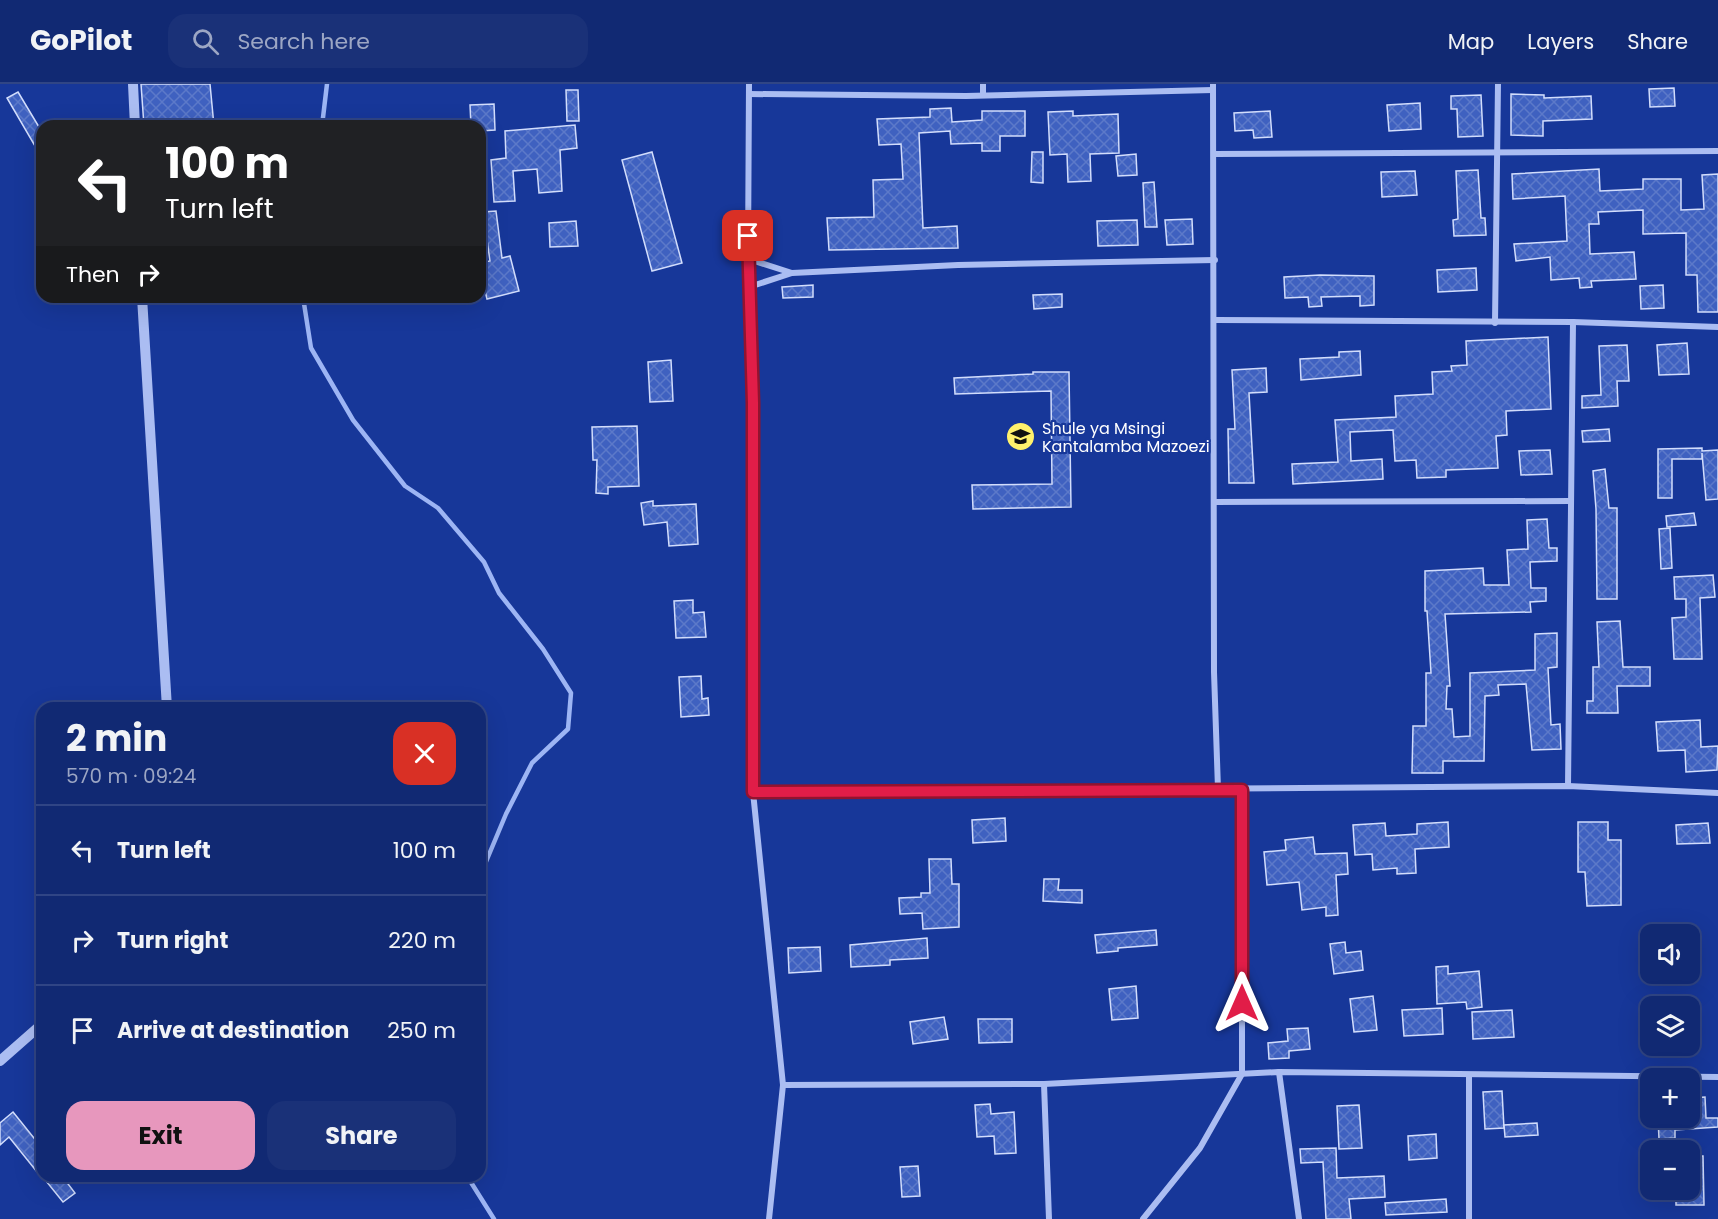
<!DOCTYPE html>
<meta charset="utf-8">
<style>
:root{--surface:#112973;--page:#1a3178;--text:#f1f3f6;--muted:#9ca6c4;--line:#304585;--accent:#e797bd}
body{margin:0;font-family:Poppins,sans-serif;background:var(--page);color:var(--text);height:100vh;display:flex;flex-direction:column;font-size:22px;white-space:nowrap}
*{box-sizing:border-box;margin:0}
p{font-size:20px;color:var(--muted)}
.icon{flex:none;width:33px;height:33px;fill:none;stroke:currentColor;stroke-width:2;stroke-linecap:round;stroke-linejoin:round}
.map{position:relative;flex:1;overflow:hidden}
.drawer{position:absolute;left:36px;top:618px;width:450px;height:480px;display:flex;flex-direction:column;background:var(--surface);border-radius:18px;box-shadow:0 6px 24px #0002,0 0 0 2px var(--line)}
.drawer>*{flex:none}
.banner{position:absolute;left:36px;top:36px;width:450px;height:183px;border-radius:18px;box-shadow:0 6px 24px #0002,0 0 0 2px var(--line);background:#202124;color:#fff;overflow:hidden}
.controls{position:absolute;left:1640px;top:840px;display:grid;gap:12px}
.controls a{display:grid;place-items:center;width:60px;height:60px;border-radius:12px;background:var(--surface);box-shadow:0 6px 24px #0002,0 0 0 2px var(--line);font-size:30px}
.pin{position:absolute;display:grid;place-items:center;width:51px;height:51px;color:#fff;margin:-26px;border-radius:12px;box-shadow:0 3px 9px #0006}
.me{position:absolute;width:66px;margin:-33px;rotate:0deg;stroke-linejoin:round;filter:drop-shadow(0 0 4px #0008)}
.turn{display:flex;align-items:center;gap:21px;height:126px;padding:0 30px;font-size:27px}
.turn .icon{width:78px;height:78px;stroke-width:2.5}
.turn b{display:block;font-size:42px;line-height:51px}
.then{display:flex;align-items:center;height:57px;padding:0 30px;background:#0003;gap:12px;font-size:22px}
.round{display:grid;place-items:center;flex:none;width:63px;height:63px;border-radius:18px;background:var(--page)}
.summary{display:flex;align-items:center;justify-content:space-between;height:102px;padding:0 30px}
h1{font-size:36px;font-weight:700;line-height:45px}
.cta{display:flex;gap:12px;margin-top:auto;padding:12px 30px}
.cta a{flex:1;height:69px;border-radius:18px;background:var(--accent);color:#111;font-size:24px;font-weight:700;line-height:69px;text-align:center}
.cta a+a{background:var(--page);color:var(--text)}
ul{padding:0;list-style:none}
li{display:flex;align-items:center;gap:18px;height:90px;padding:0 30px;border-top:2px solid var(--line)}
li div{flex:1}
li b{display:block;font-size:22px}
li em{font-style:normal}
header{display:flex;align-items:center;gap:36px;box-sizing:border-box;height:84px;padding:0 30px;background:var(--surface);border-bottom:2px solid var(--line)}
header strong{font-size:28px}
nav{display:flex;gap:33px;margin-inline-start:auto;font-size:21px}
.search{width:420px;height:54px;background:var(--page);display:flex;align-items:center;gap:15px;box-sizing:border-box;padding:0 21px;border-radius:18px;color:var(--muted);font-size:22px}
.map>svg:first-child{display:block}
</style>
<header>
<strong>GoPilot</strong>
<div class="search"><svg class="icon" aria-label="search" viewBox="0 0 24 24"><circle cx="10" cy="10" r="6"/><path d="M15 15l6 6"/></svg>Search here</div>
<nav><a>Map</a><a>Layers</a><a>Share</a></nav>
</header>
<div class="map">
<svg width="1718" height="1135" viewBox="0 0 1718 1135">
<defs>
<pattern id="building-cross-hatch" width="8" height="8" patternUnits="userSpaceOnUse" patternTransform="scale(1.5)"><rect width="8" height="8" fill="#3f61c0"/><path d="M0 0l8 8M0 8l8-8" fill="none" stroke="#5c79c9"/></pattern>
</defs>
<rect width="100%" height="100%" fill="#173799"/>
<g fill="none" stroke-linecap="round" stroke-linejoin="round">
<g stroke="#9db5f4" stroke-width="4.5">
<path d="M322,42L327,0"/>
<path d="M303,213L311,264L353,336L405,402L438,424L484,478L499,509L543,565L571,609L568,645L532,679L506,730L480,792"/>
<path d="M467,1092L494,1135"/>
</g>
</g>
<g fill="url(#building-cross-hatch)" stroke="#d2ddfc" stroke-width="1.5">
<path d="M141,0H210L214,42H144Z"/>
<path d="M1674,4L1675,22L1650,23L1649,5Z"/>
<path d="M566,6H578L579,37H567Z"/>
<path d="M18,8L42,48V74L7,14Z"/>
<path d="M1511,10L1544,11V14L1591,12L1592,35L1543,37V52L1511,51Z"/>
<path d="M1481,11L1483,52L1458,53L1457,25H1451V12Z"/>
<path d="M1420,19L1421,45L1389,47L1387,21Z"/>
<path d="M494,20L495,46L480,47V42H471L470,21Z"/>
<path d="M951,24L952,38L982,36V27H1025V52H1000V67H982V59L951,60L950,47L919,49L923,144L957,142L958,164L829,166L827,134L874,133L873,96L903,95L901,60L879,61L877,35L930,33V25Z"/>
<path d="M1073,27V32L1118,30L1119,69L1090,70L1091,97L1068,98L1067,70L1050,71L1048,28Z"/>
<path d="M1270,27L1272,53L1254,54L1253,46L1235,47L1234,29Z"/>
<path d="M575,41L577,64L560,66L562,107L539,109L537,85L513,87L515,117L494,118L491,76L506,74L505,47Z"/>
<path d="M652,68L682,179L652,187L622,76Z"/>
<path d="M1032,68H1043V99L1031,98Z"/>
<path d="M1136,70L1137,91L1118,92L1116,72Z"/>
<path d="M1599,85L1600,107L1643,105V95H1681V126L1704,125L1702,91L1718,90V228H1698L1697,191H1686V149L1643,150V126L1598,128L1599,140H1589L1590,170L1634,168L1636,195L1591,197L1592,203L1580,204L1579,194L1551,196L1550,173L1516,177L1514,160L1567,157L1565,112L1513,115L1512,90Z"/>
<path d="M1478,86L1481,134H1485L1486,151L1454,152L1453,136L1458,135L1456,87Z"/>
<path d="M1415,87L1417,111L1382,113L1381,88Z"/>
<path d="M1154,98L1157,143H1145L1143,99Z"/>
<path d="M496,127L502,174L510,172L519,207L487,215L480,187V179L490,177L483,128Z"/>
<path d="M1192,135L1193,160L1167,161L1165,136Z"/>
<path d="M1137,136L1138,161L1098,162L1097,137Z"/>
<path d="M576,137L578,162L550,163L549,139Z"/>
<path d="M1476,184L1477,206L1438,208L1437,186Z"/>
<path d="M1320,191L1374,192V221L1360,222V212L1321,213L1322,222L1309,223L1308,213L1285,214L1284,193Z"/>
<path d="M813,201V213L783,214L782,203Z"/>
<path d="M1663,201L1664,224L1641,225L1640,202Z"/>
<path d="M1062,210V223L1034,225L1033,211Z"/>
<path d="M1548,253L1551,325L1506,327L1507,351L1496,352L1498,384L1446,386V393L1417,394L1416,376L1395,377L1393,346L1350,348L1351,377L1382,375L1383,395L1293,400L1292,380L1338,378L1335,336L1396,333L1395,312L1433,310L1432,288L1452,287L1451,282L1467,281L1466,257Z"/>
<path d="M1687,259L1689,290L1659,291L1657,261Z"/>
<path d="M1627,261L1629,297H1617L1618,322L1582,324V312L1601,311L1599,262Z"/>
<path d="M1360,267L1361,291L1301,296L1300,275L1339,273V268Z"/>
<path d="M671,276L673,317L650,318L648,278Z"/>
<path d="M1266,284L1267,308L1249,309L1254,399H1229L1228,345H1235L1232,286Z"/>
<path d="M1033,288H1069L1071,423L973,425L972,401L1052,400L1051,307L955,310L954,294L1033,290Z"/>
<path d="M637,342L639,402L608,403V410L596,409L597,376H593L592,343Z"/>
<path d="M1609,345L1610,357L1583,358L1582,347Z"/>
<path d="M1702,364V367L1718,366V415L1706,416L1702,369V375H1672V414H1658V365Z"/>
<path d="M1550,366L1552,390L1521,391L1519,367Z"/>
<path d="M1605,385L1609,424H1617V515H1597L1596,425L1593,387Z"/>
<path d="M653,417V422L696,420L698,460L669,462L667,438L644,441L641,419Z"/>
<path d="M1694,429L1696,441L1667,443L1666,432Z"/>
<path d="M1547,435L1549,464H1557V477L1530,478L1531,504H1546V517L1530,518L1531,528L1445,530L1450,602H1447L1446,625H1452L1454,653L1470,652V589L1535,586V550L1557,549V583L1548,584L1551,641L1560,640L1561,665L1532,666L1526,600L1498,601L1499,611L1485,612L1484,677H1443V689H1412L1413,642H1426V589H1431L1427,527H1425V487L1483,484L1484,501H1509L1507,466L1528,465L1527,436Z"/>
<path d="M1670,444L1672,484L1661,485L1659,445Z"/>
<path d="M1713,491L1715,513L1700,514L1702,575H1674L1672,534L1686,533V515H1675L1674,493Z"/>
<path d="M693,516V529L704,528L706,553L676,554L674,517Z"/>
<path d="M1620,537L1623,583H1650V602H1617L1618,629H1587V617H1593V583H1599L1597,538Z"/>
<path d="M701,592L702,615L708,614L709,631L681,633L679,593Z"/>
<path d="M1700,636L1701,663L1718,662L1717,686L1686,688L1685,666L1658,667L1656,638Z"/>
<path d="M1005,734L1006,757L973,759L972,736Z"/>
<path d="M1448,738L1449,763L1415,765L1416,789L1397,790V784L1373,786L1372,770L1355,771L1353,741L1385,739L1386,752L1417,750V740Z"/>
<path d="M1578,738H1608V756H1621V821L1587,822L1585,788H1578Z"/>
<path d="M1708,739L1710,759L1677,760L1676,741Z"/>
<path d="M1313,753L1315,770L1347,769L1348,790L1336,791L1338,831L1326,832V823L1302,826L1299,798L1267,801L1264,768L1286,766L1285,756Z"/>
<path d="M929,775H951L952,800H959V843L923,845L922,829L900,830L899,814L921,813V809H930Z"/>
<path d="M1044,795H1059L1058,806H1082V819L1043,817Z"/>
<path d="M1156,846L1157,861L1118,864V867L1097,869L1095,851Z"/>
<path d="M927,854L928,874L890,876V881L851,883L850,861Z"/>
<path d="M1345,858L1346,869L1361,867L1363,886L1334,890L1330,860Z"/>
<path d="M820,863L821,887L789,889L788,864Z"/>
<path d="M1448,882V890L1479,887L1482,923L1467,925L1466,918L1437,920L1436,883Z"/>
<path d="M1136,902L1138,934L1112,936L1109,905Z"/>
<path d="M1373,912L1377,946L1354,948L1350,915Z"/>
<path d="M1442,924L1443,950L1404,952L1402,926Z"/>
<path d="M1512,926L1514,953L1473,955L1472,928Z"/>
<path d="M944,933L948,955L913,960L910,938Z"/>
<path d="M978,935H1012V958L979,959Z"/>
<path d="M1308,944L1310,965L1289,967V974L1269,975L1268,959L1288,957L1287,945Z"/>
<path d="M1502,1007L1504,1044L1485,1045L1483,1008Z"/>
<path d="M1705,1013L1706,1034H1718V1043L1675,1046V1054L1659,1055L1658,1034H1689V1014Z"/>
<path d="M990,1020L991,1030L1014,1028L1016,1069L995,1070L994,1052L977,1053L975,1021Z"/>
<path d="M1359,1021L1362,1064L1339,1065L1337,1022Z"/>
<path d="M13,1028L42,1064V1094L9,1053L0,1061V1039Z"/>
<path d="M1537,1039L1538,1051L1505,1053L1504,1041Z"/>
<path d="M1436,1050L1437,1074L1409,1076L1408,1052Z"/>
<path d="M1336,1064L1337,1094L1384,1092L1385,1113L1349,1115L1351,1135H1326L1323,1078L1301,1079L1300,1065Z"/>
<path d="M1689,1072H1703L1704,1121H1676V1106H1689Z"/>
<path d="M918,1082L920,1112L902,1113L900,1083Z"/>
<path d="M42,1092H62L75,1109L63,1118Z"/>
<path d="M1446,1115L1447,1128L1386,1131L1385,1119Z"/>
</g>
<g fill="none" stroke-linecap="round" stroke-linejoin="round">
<g stroke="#abbdf2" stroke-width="6">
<path d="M749,0L748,175L753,319V708L783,1001L769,1135"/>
<path d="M983,0V11"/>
<path d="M1213,0L1214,588L1218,705"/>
<path d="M749,10L966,12L1213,6"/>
<path d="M1215,70L1718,67"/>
<path d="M748,175L792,189L958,181L1215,176"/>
<path d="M749,203L792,189"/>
<path d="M1216,236L1573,238L1568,702"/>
<path d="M1573,238L1718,243"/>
<path d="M1495,239L1498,0"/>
<path d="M1215,418L1570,417"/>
<path d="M753,708L1568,702L1718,709"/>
<path d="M1279,988L1299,1135"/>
<path d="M1044,1000L1049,1135"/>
<path d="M783,1001L1044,1000L1279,988L1718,993"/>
<path d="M1143,1135L1200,1064L1242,990V706"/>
<path d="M1469,1135V991"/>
</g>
<g stroke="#abbdf2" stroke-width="10">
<path d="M133,0L135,42"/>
<path d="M142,213L167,624"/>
<path d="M0,977L42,940"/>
</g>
</g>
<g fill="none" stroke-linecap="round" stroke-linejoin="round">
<defs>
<path id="route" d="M748,152L753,319V708L1242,706V919"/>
</defs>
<use href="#route" stroke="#92132f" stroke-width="15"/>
<use href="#route" stroke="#e11d48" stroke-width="10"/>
</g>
<defs>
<symbol id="school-disc" viewBox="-11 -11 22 22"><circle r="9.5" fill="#fff16c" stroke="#173799"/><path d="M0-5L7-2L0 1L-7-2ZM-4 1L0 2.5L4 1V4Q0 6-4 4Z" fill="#111"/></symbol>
</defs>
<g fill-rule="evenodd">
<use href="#school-disc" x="1004" y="336" width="33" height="33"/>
</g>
<g text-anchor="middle" stroke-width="4.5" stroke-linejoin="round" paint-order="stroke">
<g font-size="16" fill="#fff" stroke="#173799" text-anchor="start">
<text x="1042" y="350">Shule ya Msingi<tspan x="1042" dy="18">Kantalamba Mazoezi</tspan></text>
</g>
</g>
</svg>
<div class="controls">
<a><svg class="icon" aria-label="sound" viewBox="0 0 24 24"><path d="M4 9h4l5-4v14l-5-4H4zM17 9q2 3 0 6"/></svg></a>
<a><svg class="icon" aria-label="layers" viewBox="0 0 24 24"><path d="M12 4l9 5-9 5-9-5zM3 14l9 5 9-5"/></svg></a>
<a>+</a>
<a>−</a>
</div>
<div class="pin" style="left:748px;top:152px;background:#d93025"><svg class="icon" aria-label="arrive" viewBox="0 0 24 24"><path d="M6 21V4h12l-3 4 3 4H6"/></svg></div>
<svg class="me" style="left:1242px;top:919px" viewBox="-20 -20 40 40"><path d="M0-17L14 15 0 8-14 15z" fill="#e11d48" stroke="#fff" stroke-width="4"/></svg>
<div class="banner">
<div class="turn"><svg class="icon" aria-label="left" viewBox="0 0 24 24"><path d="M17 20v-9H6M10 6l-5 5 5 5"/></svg><div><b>100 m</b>Turn left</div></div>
<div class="then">Then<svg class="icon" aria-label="right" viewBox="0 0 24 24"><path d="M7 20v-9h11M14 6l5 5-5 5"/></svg></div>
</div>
<section class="drawer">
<div class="summary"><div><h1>2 min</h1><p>570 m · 09:24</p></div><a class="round" style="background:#d93025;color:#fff"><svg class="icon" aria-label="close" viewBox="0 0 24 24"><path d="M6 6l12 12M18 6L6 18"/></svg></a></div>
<ul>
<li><svg class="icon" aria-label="left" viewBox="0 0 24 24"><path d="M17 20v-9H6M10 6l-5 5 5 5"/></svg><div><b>Turn left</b></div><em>100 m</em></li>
<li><svg class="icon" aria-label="right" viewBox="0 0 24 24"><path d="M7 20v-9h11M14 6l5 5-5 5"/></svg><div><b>Turn right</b></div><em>220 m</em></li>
<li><svg class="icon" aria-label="arrive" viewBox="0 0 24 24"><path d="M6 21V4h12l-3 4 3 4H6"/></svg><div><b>Arrive at destination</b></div><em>250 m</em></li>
</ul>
<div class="cta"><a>Exit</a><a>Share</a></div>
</section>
</div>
